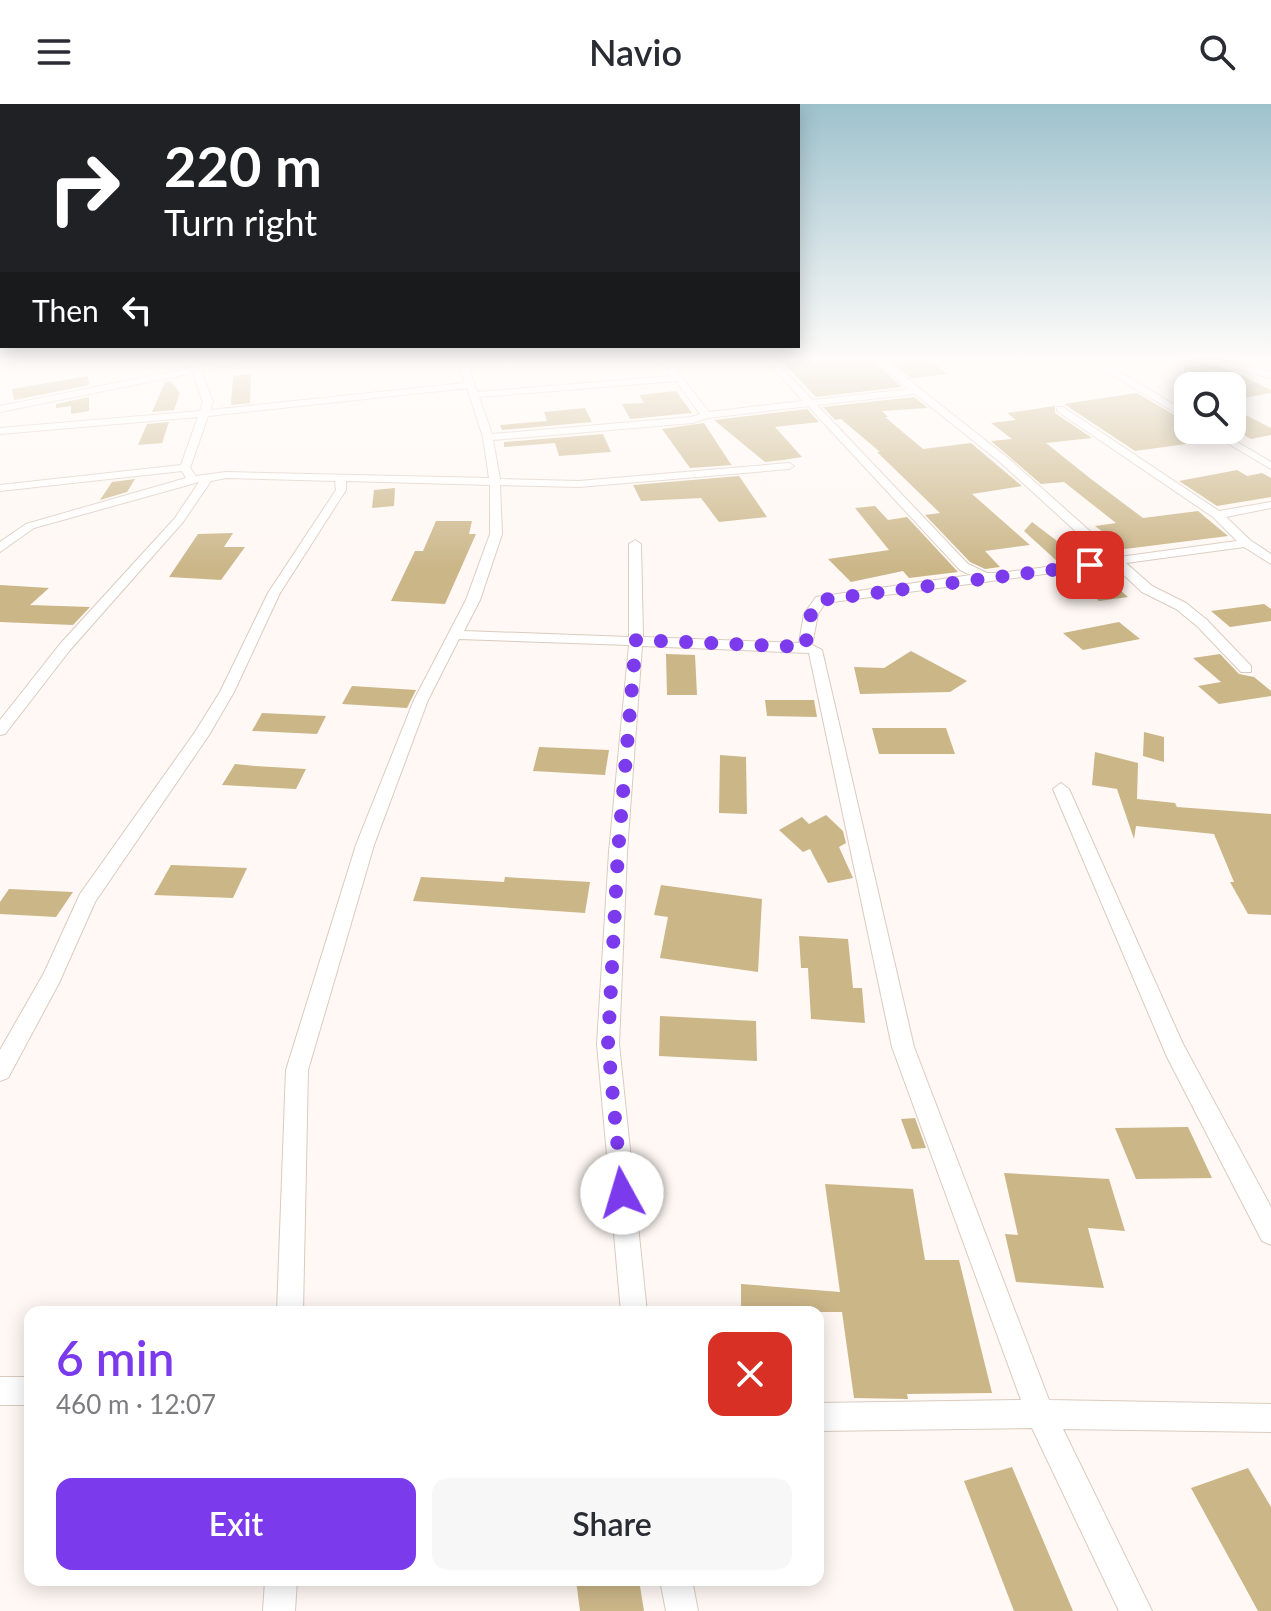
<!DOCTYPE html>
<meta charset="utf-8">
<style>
:root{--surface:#fff;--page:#f7f7f7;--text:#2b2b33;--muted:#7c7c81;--accent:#7c3aed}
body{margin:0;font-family:Lato,sans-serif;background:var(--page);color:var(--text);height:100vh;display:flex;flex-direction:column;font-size:30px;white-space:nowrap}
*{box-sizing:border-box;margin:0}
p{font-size:26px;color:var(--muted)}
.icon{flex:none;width:44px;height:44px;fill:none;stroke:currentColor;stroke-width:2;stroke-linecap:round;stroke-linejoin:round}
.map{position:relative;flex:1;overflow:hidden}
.side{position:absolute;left:24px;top:1202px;width:800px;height:280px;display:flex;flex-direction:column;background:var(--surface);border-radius:16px;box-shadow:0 4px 20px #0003}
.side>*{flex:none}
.banner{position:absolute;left:0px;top:0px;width:800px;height:244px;box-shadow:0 4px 20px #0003;background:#202124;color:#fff;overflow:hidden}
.buttons{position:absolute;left:1174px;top:268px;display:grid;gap:16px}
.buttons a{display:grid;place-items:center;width:72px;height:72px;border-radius:16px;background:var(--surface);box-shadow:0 4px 20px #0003;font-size:40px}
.pin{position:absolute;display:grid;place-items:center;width:68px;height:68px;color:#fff;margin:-34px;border-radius:16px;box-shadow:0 4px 12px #0006}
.me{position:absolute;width:88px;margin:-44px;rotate:354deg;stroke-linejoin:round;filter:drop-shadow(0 0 6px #0008)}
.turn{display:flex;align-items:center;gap:28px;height:168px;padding:0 32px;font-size:36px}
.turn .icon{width:104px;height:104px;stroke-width:2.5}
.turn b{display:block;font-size:56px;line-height:68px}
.then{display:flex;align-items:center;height:76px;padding:0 32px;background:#0003;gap:16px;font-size:30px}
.round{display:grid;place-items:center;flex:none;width:84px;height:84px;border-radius:16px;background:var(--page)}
.head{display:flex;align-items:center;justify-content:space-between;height:136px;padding:0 32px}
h1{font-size:48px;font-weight:600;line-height:60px;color:var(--accent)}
.action{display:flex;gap:16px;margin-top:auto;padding:16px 32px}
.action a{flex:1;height:92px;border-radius:16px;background:var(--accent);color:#fff;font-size:32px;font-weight:600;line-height:92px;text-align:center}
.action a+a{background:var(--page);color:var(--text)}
header{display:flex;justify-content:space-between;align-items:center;height:104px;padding:0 32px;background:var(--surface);font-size:36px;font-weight:600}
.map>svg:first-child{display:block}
</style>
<header><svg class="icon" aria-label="menu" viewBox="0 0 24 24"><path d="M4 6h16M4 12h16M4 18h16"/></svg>Navio<svg class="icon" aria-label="search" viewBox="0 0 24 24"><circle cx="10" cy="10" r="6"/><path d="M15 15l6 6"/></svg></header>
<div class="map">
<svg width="1271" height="1507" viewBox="0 0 1271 1507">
<rect width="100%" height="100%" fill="#fff8f4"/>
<g fill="#cbb688">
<path d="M778,253H818L822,257L868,253L902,283L816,293Z"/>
<path d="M885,253H925L947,270L911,274Z"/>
<path d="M1184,253L1233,267L1271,286V289L1232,296V268L1227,272L1217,267L1184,272Z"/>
<path d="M251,270L250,299L231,301L233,272Z"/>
<path d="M88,272L89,281L14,296L12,285Z"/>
<path d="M171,277L180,289L174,306L152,308L165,278Z"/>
<path d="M676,287L692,309L630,315L622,300L644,299L639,291Z"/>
<path d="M1137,289L1188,319V326H1202L1215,336L1135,347L1064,300Z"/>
<path d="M89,293V307L71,310V302L56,304V300Z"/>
<path d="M914,293L928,304L882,307L888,313H885L923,345L971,339L1022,382L972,390L1030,441L985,447L1000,463L985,465L970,458L925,411L940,409L877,348H880L841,315L835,316L823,303Z"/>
<path d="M1055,302V309L1092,334L1046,339L1091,375L1143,414L1198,407L1228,432L1125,445L1095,422L1116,419L1064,378L1041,380L991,337L1012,335L991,319L1016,316L1007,309Z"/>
<path d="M585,304L592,318L502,326L500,321L547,317L544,308Z"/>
<path d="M1232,304L1271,324V331L1251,335L1244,331L1234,333L1223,326H1232Z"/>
<path d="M807,305L819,318L775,323L802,353L783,356L765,358L714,316Z"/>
<path d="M169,318L162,339L138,341L147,320Z"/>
<path d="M704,319L730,359L732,361L690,364L662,325Z"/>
<path d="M603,330L611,348L559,352L555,339L504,343V338Z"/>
<path d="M1237,366L1247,372L1262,369L1271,374V393L1217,402L1179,377Z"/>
<path d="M739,372L767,413L719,418L701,394L641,397L633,381Z"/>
<path d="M135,375L127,388L100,396L112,378Z"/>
<path d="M395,384L394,402L372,404L374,386Z"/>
<path d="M875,402L888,416L907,413L958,468L909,474L903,467L851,478L828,455L889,446L855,404Z"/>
<path d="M436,417H472L469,430H476L445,500L391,497L415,447H423Z"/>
<path d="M1032,418L1081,455L1058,458L1024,427Z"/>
<path d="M233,429L224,443H245L221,476L169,473L198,430Z"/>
<path d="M1097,466L1128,493L1099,497L1070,470Z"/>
<path d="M0,481L49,484L30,501L90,503L73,521L0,518Z"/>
<path d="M1264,500L1271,505V517L1230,523L1211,507Z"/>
<path d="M1119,518L1140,535L1083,546L1063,529Z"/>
<path d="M911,547L967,577L950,588L860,590L854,563L884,564Z"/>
<path d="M666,550L695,551L697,591H667Z"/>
<path d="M1220,550L1239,570L1254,573L1271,587V592L1219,600L1198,582L1221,578L1193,554Z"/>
<path d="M352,582L416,586L407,604L342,600Z"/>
<path d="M765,596H814L817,613L767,612Z"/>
<path d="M262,609L326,612L317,630L252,627Z"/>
<path d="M872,624H946L955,650H879Z"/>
<path d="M1144,628L1164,633V658L1143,652Z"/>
<path d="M539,643L609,646L605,671L533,667Z"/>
<path d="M1095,648L1138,659L1137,695L1175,699L1177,703L1271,710V811L1248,810L1230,778H1234L1214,730L1136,722L1134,735L1117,685L1092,681Z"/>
<path d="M720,651L746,653L747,710L719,709Z"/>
<path d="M235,660L255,662L306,665L296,685L222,681Z"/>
<path d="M826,711L843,727L846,739L839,743L853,774L828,779L810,745L803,748L779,726L802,713L809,720Z"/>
<path d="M171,761L247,764L233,794L154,791Z"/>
<path d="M421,773L504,778L505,773L590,778L585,809L413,797Z"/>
<path d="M661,781L762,795L758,868L660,854L668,813L654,811Z"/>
<path d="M9,785L73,788L56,813L0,810V798Z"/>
<path d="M799,832L848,835L853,884H862L865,919L811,915L808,864H801Z"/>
<path d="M660,912L756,917L757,957L659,952Z"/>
<path d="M915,1014L926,1044L912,1045L901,1015Z"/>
<path d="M1188,1023L1212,1074L1136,1075L1115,1024Z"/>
<path d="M1004,1069L1109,1075L1125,1127L1088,1124L1104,1184L1016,1178L1005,1130L1018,1131Z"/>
<path d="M825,1080L913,1085L925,1156H959L992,1289L907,1290L908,1295L854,1294L842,1208H741V1180L840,1188Z"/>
<path d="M1012,1363L1073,1507H1014L964,1377Z"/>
<path d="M1248,1364L1271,1403V1507H1258L1191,1384Z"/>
<path d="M576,1476H639L644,1507H580Z"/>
</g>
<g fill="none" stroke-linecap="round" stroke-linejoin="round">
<defs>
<g id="minor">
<path d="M188,253H196L200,262L245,253H262L201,267L213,298L210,306L465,279L457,253H465L477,288L672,272L658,253H666L709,308L803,297L763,253H772L812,296L909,285L871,253H880L1009,355L1119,453L1237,437L1213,413L1057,307V303H1063L1219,407L1271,398V404L1226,413L1250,436L1271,450V460L1244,443L1126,459L1152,482L1186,499L1207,516L1251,562V568H1241L1197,522L1176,505L1142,488L1113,461L825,499L818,510L812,541L822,546L914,943L1049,1296L1271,1300V1328L1063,1325L1152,1507H1119L1032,1324L818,1327V1299L1021,1296L892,943L809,549L642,542L627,748L619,940L647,1208H621L597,940L609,748L629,541L459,535L428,596L374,741L308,966L303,1208H277L286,966L356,741L414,596L466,496L490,430V381L346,377V386L280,489L234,588L209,631L95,798L59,879L8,974L0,977V946L44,869L80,790L195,628L220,588L268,489L336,386L335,377L226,374L211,377L183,418L70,546L5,630L0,631V616L60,540L175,414L199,378L34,424L0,448V438L26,420L186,374L182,367L0,387V381L181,361L198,313L0,330V324L200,307L203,298L193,269L0,308V302L192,264ZM676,277L700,310L691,313L492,330L479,293ZM467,284L483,333L489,374L226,368L196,372L190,364L208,312ZM915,290L1001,359L1106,455L1000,469H987L968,460L817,301ZM808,302L960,466L971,471L816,493L804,510L799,539L643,533L641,440L635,436L629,440V533L464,527L480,496L502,430L500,381L579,383L789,365L794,362L789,359L579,377L500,375L493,336L692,319L708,314Z"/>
<path d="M383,253H395L387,257Z"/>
<path d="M1069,253H1095L1188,309V316L1087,256L1046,262L1042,259Z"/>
<path d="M1192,253H1207L1271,268V274Z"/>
<path d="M1205,326H1217L1271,358V365Z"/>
<path d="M1061,679L1069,685L1183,940L1271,1103V1141L1262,1137L1167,953L1053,685Z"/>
<rect x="0" y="1273" width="30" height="28"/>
<path d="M265,1476H297L295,1507H263Z"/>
<path d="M660,1476H692L698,1507H666Z"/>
</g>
</defs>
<use href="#minor" stroke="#dacbbf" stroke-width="2"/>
<use href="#minor" fill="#fff" fill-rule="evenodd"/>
</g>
<linearGradient id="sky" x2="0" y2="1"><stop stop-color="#9ec2cd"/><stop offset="0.55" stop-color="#fffcfa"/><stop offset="1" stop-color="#fffcfa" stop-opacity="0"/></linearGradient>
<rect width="1271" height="464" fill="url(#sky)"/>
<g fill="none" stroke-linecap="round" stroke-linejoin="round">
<path stroke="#7c3aed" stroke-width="14" stroke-dasharray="0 25.2" d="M622,1089L608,940L618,748L636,536L805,543L811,510L821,496L1090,461"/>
</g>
</svg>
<div class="buttons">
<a><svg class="icon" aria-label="search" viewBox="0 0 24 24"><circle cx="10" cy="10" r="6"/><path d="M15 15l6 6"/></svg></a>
</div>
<div class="pin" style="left:1090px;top:461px;background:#d93025"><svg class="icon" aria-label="arrive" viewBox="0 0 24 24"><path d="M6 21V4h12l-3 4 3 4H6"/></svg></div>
<svg class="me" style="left:622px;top:1089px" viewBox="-20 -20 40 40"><circle r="19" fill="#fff"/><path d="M0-13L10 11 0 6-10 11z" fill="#7c3aed"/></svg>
<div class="banner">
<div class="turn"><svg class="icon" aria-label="right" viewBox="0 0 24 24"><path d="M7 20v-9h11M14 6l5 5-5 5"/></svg><div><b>220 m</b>Turn right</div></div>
<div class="then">Then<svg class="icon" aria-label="left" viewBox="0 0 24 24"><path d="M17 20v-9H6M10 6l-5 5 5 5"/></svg></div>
</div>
<section class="side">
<div class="head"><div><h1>6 min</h1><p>460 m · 12:07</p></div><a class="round" style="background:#d93025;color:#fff"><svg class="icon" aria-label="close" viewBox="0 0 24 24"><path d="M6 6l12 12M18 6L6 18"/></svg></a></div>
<div class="action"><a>Exit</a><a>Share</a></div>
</section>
</div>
